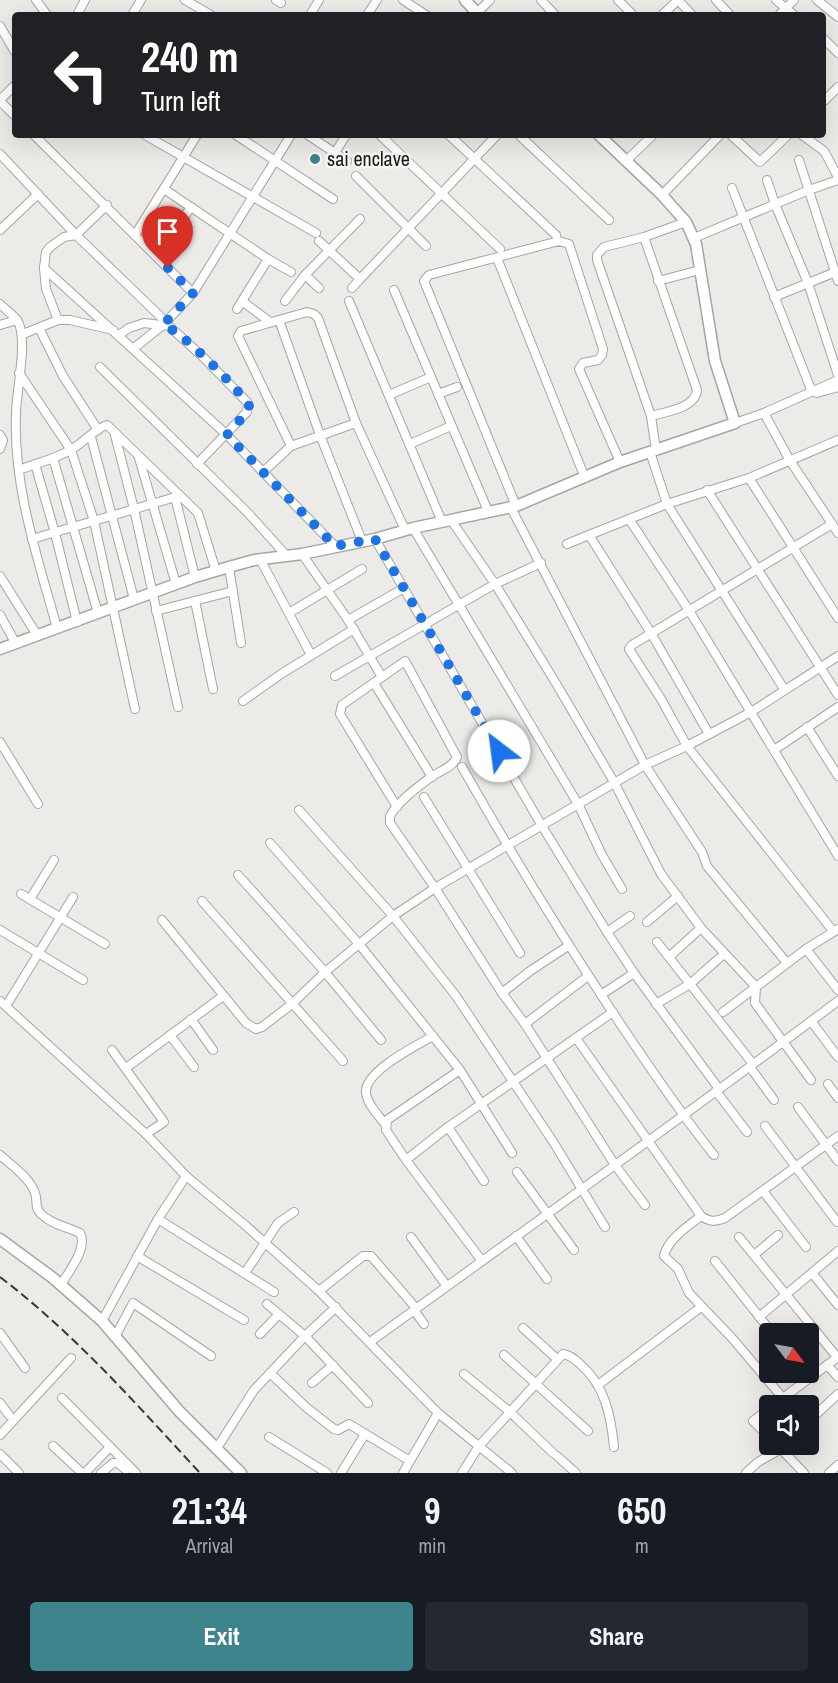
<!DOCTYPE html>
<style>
:root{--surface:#171b24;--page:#242831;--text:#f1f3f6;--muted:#9ea1a6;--accent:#3d848d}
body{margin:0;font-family:"Archivo Narrow",sans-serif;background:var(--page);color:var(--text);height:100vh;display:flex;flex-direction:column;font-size:22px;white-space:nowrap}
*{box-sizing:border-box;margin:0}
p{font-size:20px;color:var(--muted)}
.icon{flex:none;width:33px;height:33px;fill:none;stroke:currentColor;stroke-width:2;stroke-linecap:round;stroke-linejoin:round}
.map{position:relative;height:1473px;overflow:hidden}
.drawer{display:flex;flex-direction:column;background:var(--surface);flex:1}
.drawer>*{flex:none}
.top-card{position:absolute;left:12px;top:12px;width:814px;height:126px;border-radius:6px;box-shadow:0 6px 24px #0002;background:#202124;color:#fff;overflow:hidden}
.needle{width:39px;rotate:122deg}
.tools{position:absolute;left:759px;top:1323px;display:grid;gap:12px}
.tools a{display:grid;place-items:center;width:60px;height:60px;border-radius:6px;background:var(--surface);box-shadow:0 6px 24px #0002;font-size:30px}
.pin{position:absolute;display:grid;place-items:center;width:51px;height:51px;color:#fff;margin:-62px -26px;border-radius:50% 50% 50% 0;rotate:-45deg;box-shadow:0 0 6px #0007}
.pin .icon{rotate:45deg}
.me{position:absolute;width:66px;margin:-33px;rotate:330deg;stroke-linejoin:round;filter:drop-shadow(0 0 4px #0008)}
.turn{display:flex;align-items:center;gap:21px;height:126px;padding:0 30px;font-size:27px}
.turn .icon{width:78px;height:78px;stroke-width:2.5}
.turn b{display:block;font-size:42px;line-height:51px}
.eta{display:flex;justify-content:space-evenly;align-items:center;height:102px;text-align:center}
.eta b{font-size:36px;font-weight:700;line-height:42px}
.primary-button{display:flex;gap:12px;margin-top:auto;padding:12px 30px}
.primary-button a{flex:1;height:69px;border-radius:6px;background:var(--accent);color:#fff;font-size:24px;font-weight:700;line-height:69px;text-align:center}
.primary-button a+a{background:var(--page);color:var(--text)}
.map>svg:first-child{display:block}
</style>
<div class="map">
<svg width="838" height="1473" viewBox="0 0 838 1473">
<rect width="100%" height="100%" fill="#ecebe7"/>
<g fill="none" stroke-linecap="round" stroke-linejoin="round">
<defs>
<g id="street">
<path d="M36,0L47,15"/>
<path d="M185,0L211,15"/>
<path d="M276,0L281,3"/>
<path d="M403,0L426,15"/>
<path d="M541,0L555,15"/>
<path d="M618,0L633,15"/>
<path d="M678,0L692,15"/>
<path d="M716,0L730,15"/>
<path d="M776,0L794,15"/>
<path d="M817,0L838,17"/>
<path d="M477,13L490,0"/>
<path d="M77,15L85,0"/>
<path d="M132,15L141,0"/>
<path d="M310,15L319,0"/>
<path d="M367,15L377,0"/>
<path d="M662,15L678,0"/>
<path d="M779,15L794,0"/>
<path d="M0,26L15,52"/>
<path d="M824,39L838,53"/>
<path d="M0,100L15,85"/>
<path d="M0,101L15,116"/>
<path d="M824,101L838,87"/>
<path d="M34,135L193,293"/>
<path d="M145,135L316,233"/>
<path d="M236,135L333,199"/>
<path d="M308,135L347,161"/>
<path d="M380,135L500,249"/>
<path d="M449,135L556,235"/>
<path d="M519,135L609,220"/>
<path d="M731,135L760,162L788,135"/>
<path d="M802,135L824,151L838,177"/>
<path d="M335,153L346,135"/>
<path d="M0,154L76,235L166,322"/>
<path d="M799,160L838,281"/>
<path d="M626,161L653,135"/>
<path d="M356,176L426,246"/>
<path d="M767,180L775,204L808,283L838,375"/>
<path d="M732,188L812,392"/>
<path d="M164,189L268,259L237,309"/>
<path d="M662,195L720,135"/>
<path d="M107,205L76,235L64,237L50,247L46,252L44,268L227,435L335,546"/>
<path d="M0,230L38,194"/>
<path d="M135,235L197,135"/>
<path d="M644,237L686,222"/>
<path d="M694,238L809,190L838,180"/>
<path d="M319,241L360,279L352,288"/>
<path d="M166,243L191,207"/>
<path d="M497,258L585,478"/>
<path d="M268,259L291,272"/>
<path d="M44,268L46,289L58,320"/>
<path d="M305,275L319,288"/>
<path d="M360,279L497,135"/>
<path d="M658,281L700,270"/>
<path d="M394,290L488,511"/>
<path d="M774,297L838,271"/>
<path d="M242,301L270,322"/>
<path d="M285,301L305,275L360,219"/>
<path d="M349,301L442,522"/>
<path d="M0,304C5,309 12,314 17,320C29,337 16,392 16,414C13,487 38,559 57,628"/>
<path d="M279,320L320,435L362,541"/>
<path d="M0,325L17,320"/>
<path d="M39,328L63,376L98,430"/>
<path d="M23,334L58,320H70L113,330"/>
<path d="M119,335L129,328L144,323L169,326L204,358L248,403L247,412L197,464"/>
<path d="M134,348L163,325L193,293L291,135"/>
<path d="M100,367L248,513L285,554"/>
<path d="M19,373L71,450L94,521L135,709"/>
<path d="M817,393L838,387"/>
<path d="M438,394L457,387"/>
<path d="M389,395L431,377"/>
<path d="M764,413L789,459L838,533"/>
<path d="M651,416C665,412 696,408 697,390L644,237L604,247L597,255V260L651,416L656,450"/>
<path d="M356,423L291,446L238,336L241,331L307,312L314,314L318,318L356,423L405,530"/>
<path d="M735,423L764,413L838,380"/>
<path d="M0,435L3,440L0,449"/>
<path d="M115,435L134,509L178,707"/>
<path d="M91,437L134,599"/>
<path d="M410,444L451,426"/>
<path d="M650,452L667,504L784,689"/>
<path d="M53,458L98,613"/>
<path d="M139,458L176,584"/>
<path d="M35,464L55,533L77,622"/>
<path d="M19,470C37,463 56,459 72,449C83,443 96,428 107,425L198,513L216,571"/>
<path d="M263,472L291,446"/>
<path d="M749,478L838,618"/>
<path d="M707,490L838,695"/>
<path d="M175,497L195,577"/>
<path d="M510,506L645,765L702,852L707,866L787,963"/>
<path d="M516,506L424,281L429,275L559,241L569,244L603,349L602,355L598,360L583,363L579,369L620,462"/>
<path d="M629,519L690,612L838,856"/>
<path d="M451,520L495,584L554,680L614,782L661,874L701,928L756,987L723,1012"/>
<path d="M832,524L632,645L629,649L661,699L687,746L833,931"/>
<path d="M413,528L578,804L602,855L622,889"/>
<path d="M32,539L179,496"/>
<path d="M375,539L542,826L607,932L634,973L719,1089"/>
<path d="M567,544L589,535"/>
<path d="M302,554L348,620L382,677"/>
<path d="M260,559L311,655"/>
<path d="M229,567L241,643"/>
<path d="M0,576L37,635"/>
<path d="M195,601L213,689"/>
<path d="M156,611L233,591"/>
<path d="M289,613L362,569"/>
<path d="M0,615L16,644"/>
<path d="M348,620L404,588"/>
<path d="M335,676L495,584L541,563"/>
<path d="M374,683L432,777"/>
<path d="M243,701L281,674L354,629"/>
<path d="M807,727L838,776"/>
<path d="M709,734L651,633L589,535L667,504L749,478L838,440"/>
<path d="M0,742L38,804"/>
<path d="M774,750L838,707"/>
<path d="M462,767C512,855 565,941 621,1025C651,1069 680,1113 714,1155"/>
<path d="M424,797L520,953"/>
<path d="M397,807L340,714L342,705L405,661L457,757C453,767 440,771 431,777C418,787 398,801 390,816V823L435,888L502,993L525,1024L615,1165L645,1205"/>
<path d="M299,810L393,916L456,996L552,1140L605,1227"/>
<path d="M270,843L359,944L460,1070L512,1153"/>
<path d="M238,875L325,972L381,1040"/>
<path d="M21,894L105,944"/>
<path d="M30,899L54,860"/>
<path d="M202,901L343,1061"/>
<path d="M162,920L246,1023L256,1029L262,1027L292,1004L325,972L393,916L435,888L645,765L687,746L751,712L838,656"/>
<path d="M647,922L678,896"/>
<path d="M0,930L83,980"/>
<path d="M607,932L630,916"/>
<path d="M657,942L753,1064"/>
<path d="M806,949L838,990"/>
<path d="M669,957L701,928"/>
<path d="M502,993L530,971L568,946"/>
<path d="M601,995L634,973"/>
<path d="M0,1001L146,1134L186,1176L245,1225L319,1291L438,1413L512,1473"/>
<path d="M656,1004L690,984L724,954"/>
<path d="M6,1006L73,897"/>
<path d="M191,1019L213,1050"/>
<path d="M811,1021L838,1057"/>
<path d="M525,1024L588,976"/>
<path d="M170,1035L194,1067"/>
<path d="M576,1038L701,1216C710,1222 715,1222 725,1218L838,1136"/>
<path d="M112,1050L164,1122L146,1134"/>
<path d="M750,1067L774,1100"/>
<path d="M126,1068L223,996"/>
<path d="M811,1080L755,1003L756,987L806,949L838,929"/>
<path d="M828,1084L838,1098"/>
<path d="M716,1091L747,1132"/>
<path d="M798,1107L838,1161"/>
<path d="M385,1124C378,1115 367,1104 366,1092C365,1071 416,1046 433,1036"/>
<path d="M765,1126L837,1222"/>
<path d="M448,1127L484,1181"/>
<path d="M0,1155C11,1165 30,1178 35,1193C38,1201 34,1207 41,1214C51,1224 67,1227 80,1233C88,1248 69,1271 61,1285"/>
<path d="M406,1160L386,1130L387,1120L460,1070"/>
<path d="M517,1172L574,1250"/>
<path d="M763,1191L806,1247"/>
<path d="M701,1216C688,1226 667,1240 664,1256L678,1269L689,1293L732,1338L782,1397"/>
<path d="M158,1219L274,1292"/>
<path d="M516,1236L547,1279"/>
<path d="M411,1237L446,1285"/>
<path d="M739,1237L837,1357"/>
<path d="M754,1255L778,1235"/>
<path d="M137,1256L244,1320"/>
<path d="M482,1261L406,1160L448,1127L613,1012"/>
<path d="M715,1261L773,1334"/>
<path d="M245,1273L278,1223L294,1212"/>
<path d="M812,1273L838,1305"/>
<path d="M319,1291L363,1256H371L416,1308"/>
<path d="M267,1304L305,1336L368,1403"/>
<path d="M414,1310L424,1324"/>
<path d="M759,1317L838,1251"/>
<path d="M102,1321L158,1219L186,1176"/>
<path d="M523,1328L557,1359"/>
<path d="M0,1333L25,1368"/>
<path d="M260,1334L279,1314"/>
<path d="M115,1337L133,1303L211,1356"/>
<path d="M370,1342C526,1229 684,1117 838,1001"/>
<path d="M504,1355L588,1431"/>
<path d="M827,1365L838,1377"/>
<path d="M271,1374L307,1408L334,1429L338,1430L349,1424L410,1461"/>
<path d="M464,1374L510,1412L553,1453"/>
<path d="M312,1383L333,1365"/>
<path d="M598,1385L701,1307"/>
<path d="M62,1398L136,1473"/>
<path d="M0,1403L9,1415"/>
<path d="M772,1406L838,1357"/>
<path d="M770,1408L753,1421L770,1438"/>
<path d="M808,1422L838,1394"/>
<path d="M0,1435L71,1358"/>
<path d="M269,1437L327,1473"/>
<path d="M786,1444L781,1449L804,1473"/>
<path d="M53,1446L82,1473"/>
<path d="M217,1448L254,1390L305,1336L336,1307"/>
<path d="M0,1454L19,1473"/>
<path d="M557,1456L576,1473"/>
<path d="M85,1473L110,1447"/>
<path d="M101,1473L113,1463H118L126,1470"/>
<path d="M341,1473L365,1434"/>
<path d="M403,1473L438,1413"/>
<path d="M462,1473L479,1446L563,1354C570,1355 575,1359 580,1364C605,1385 611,1416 614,1447"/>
<path d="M746,1473L758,1462L781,1449L776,1444"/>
<path d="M829,1473L838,1465"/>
</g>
<g id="secondary">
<path d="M465,0L479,15"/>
<path d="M0,649L195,577L229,567L254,560L302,554L375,539L413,528L516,506L620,462L735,423L715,361L696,244L686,222L662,195L599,135"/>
<path d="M0,1239L53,1278L102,1321L179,1411L241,1473"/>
</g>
</defs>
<use href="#street" stroke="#a6a5a2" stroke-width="10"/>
<use href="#secondary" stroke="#a6a5a2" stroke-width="13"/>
<use href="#street" stroke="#fff" stroke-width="8"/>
<use href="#secondary" stroke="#fff" stroke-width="10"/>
<path stroke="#363634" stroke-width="2" stroke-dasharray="9 4.5" stroke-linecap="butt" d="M0,1277C75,1334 137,1405 200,1473"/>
</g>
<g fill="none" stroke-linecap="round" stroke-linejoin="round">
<path stroke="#1a73e8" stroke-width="10" stroke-dasharray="0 18" d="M168,268L193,293L163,325C178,328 241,391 249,406L247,412L227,435L335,546L375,539L499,751"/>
</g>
<circle fill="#3d848d" stroke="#f9f8f5" stroke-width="2" cx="315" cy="159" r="6"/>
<g text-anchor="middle" stroke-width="5" stroke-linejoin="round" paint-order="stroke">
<g font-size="20" fill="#1a1a19" stroke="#f9f8f5" text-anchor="start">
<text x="327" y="166">sai enclave</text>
</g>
</g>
</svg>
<div class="tools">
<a><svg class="needle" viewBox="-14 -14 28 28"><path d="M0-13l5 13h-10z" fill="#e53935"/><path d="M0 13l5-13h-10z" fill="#9ea1a6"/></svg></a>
<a><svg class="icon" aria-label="sound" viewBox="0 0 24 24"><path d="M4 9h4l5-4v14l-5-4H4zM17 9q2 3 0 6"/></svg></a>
</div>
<div class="pin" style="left:168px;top:268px;background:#d93025"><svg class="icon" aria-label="arrive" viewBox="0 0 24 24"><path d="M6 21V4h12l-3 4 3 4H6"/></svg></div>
<svg class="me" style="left:499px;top:751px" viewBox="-20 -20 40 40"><circle r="19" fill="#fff"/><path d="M0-13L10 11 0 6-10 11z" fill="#1a73e8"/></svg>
<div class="top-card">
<div class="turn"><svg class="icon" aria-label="left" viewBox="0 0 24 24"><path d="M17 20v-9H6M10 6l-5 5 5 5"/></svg><div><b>240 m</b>Turn left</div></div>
</div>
</div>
<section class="drawer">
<div class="eta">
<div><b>21:34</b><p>Arrival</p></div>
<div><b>9</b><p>min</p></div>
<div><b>650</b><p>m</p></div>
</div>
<div class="primary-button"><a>Exit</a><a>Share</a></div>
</section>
